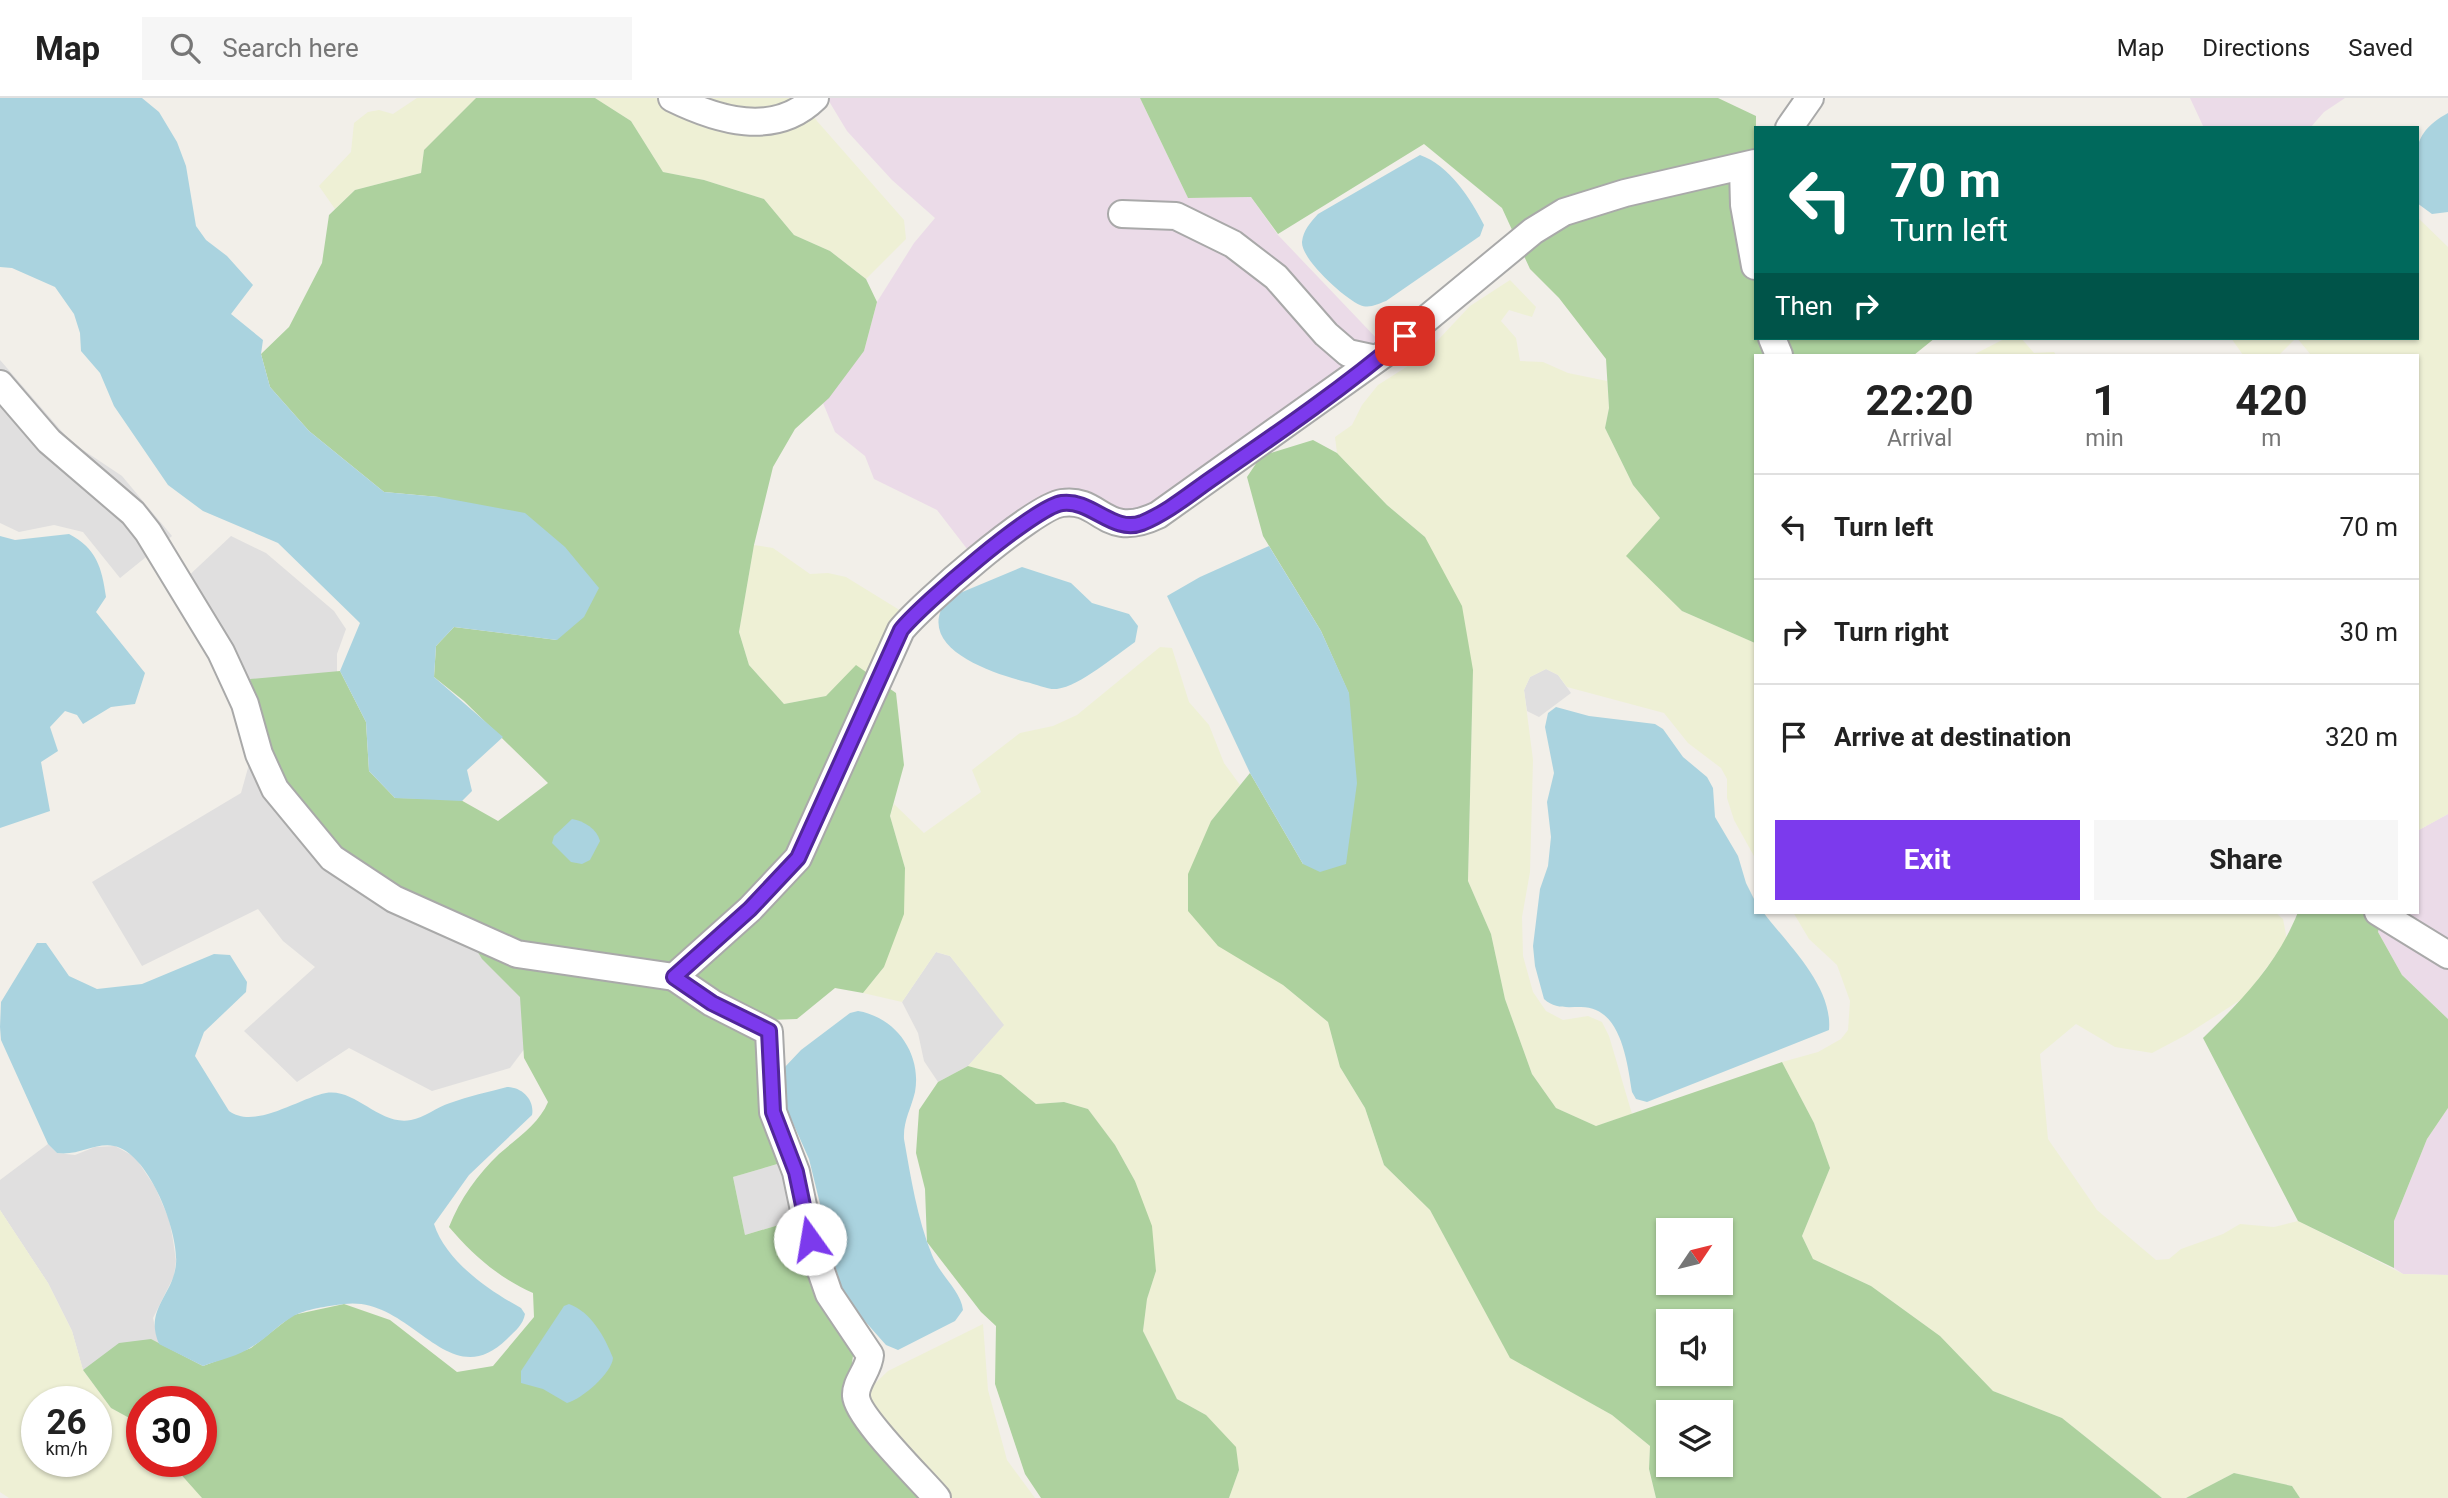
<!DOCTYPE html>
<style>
:root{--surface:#fff;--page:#f6f6f6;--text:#222;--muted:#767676;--line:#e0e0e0;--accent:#7c3aed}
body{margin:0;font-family:Roboto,sans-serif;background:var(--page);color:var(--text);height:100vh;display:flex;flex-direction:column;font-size:26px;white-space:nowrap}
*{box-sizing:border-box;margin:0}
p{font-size:23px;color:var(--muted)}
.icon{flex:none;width:38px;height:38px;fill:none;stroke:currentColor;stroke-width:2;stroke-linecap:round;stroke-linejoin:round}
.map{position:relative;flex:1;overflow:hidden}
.side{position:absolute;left:1754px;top:256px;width:665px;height:560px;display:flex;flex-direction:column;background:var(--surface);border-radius:0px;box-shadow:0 2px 5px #0004}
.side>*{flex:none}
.top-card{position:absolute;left:1754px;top:28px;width:665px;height:214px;border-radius:0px;box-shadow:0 2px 5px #0004;background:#00695c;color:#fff;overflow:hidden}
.needle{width:46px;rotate:55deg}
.buttons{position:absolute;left:1656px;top:1120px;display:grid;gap:14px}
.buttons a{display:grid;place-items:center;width:77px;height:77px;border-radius:0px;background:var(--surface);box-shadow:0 2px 5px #0004;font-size:35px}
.speed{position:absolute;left:21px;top:1288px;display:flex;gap:14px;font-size:35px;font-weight:700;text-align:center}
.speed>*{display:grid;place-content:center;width:91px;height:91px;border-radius:50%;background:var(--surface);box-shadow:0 2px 5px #0004;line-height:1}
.speed small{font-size:18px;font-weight:400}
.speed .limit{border:10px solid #d22;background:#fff;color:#111}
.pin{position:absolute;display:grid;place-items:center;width:60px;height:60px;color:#fff;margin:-30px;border-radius:14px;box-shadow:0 4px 10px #0006}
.me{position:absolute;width:77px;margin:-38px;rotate:347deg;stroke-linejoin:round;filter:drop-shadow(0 0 5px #0008)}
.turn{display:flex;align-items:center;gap:24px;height:147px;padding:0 21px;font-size:32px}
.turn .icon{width:91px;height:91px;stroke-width:2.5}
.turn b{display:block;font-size:49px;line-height:60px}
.then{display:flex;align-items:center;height:66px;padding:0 21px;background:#0003;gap:14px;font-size:26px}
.eta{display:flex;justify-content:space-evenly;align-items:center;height:119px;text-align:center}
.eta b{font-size:42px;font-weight:700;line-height:49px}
.cta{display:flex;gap:14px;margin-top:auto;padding:14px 21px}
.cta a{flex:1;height:80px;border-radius:0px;background:var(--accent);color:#fff;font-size:28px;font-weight:700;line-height:80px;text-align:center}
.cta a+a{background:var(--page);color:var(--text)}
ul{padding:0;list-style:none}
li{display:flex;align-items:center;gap:21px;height:105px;padding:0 21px;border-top:2px solid var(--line)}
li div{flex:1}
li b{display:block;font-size:26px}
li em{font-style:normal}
header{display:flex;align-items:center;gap:42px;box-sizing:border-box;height:98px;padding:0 35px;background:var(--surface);border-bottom:2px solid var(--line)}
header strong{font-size:33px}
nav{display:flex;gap:38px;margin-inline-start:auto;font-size:24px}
.search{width:490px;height:63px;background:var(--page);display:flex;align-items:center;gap:18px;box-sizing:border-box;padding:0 24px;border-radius:0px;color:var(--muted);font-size:26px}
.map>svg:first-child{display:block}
</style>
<header>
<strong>Map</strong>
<div class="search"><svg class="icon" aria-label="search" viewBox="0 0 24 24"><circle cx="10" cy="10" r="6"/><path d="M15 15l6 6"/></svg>Search here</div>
<nav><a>Map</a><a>Directions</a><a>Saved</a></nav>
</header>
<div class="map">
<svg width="2448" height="1400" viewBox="0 0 2448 1400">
<rect width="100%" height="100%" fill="#f2efe9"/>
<g fill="#e0dfdf">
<path d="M0,262L71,344L122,378L172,438L120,480L83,434L54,427L19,434L0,425Z"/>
<path d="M231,438L266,455L334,513L346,531L337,556V592L250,605L183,483Z"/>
<path d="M1546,571L1558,577L1571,595L1539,619L1527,613L1524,592L1530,579Z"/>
<path d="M303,635L404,816L436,784L549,918L510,970L432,993L349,950L297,984L244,933L315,869L283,843L258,811L142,868L92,784L241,695L251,659Z"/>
<path d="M936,854L950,858L1005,927L968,968L938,984L924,963L918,935L902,904Z"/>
<path d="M48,1046L57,1055L75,1057L95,1049L115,1048L135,1059L155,1089L169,1121L173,1142L176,1163L174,1178L153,1220L159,1246L83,1272L72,1233L48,1185L0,1112V1082Z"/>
<path d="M784,1064L799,1121L745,1137L733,1079Z"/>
</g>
<g fill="#ebdbe8">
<path d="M827,0H1140L1188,100L1251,99L1278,137L1381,245L1350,271L1132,419L1092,403L971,456L937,412L874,381L865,358L835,334L823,305L864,253L877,204L914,145L935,120L892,82L847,33Z"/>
<path d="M2190,0H2345L2324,14L2310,30H2204Z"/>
<path d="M2448,716V921L2402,877L2378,834L2383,814H2417V733Z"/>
<path d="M2448,1010V1177L2403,1176L2394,1170V1123L2427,1041Z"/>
</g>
<g fill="#eef0d5" fill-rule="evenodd">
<path d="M417,0H476L424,52L421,75L355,92L335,111L319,88L351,54L354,25L368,14L379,12L393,16Z"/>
<path d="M595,0H801L817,23L904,122L906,141L866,181L830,153L794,137L764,101L704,82L663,74L631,23Z"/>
<path d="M2417,119L2448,149V716L2417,733V257H2311L2297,240H2417Z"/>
<path d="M1510,182L1536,209L1532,219L1509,212L1501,223L1516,240L1520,263L1543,264L1568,275L1607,283L1609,310L1605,330L1633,387L1660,420L1627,458L1682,513L1755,545V760L1734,722L1727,700V681L1721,670L1688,645L1664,615L1567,589L1558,577L1546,571L1530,579L1524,592L1533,662L1530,774L1522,819L1523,858L1533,894L1546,913L1563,922L1588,918L1602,924L1609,938L1632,1016L1596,1028L1556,1010L1532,976L1505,901L1491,836L1468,783L1473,572L1425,439L1387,407L1337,355L1335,339L1352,327L1362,307L1378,287L1422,259L1470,208Z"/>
<path d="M2006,240H2021L2034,255L2054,254L2056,257H1973Z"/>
<path d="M2231,240H2296L2279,257H2243Z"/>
<path d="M754,447L773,450L810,476L828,475L846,479L906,516L873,579L856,568L826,598L784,606L749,567L739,534Z"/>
<path d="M1160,549L1172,550L1189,604L1209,627L1224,665L1240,687L1211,723L1283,887L1328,924L1340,969L1365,1010L1384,1067L1430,1112L1510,1259L1612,1317L1650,1348L1649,1372L1656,1400H1229L1239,1372L1206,1317L1177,1301L1143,1233L1147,1201L1156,1173L1135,1083L1115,1047L1088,1011L1064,1004L1036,1006L1001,977L968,968L1004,927L950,858L936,854L902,904L863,895L884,869L905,770L890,718L894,706L924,735L981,694L972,672L1020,635L1053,628L1077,617Z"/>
<path d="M1793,814H2275L2283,821L2287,842L2245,899L2186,937L2152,955L2115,949L2076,926L2040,956L2048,1041L2097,1112L2156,1162L2169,1161L2181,1151L2223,1136L2240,1126L2274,1129L2298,1123L2403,1176L2448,1177V1400H2300L2292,1388L2234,1375L2186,1400H2162L2062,1320L1993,1293L1940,1238L1871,1188L1813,1161L1802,1138L1830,1070L1814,1025L1782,964L1818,954L1841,941L1848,932L1850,903L1837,867L1809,841Z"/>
<path d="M0,1112L48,1185L72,1233L83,1272L111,1310L142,1327V1363H169L202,1400H9L0,1394ZM37,1304H96V1363H37Z"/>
<path d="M983,1226L988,1292L1007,1362L1035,1400H948L891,1339L863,1297L888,1273Z"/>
</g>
<g fill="#add19e" fill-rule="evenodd">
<path d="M476,0H595L631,23L663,74L704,82L764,101L794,137L830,153L866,181L877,204L864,253L829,300L795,331L773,369L754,447L739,534L749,567L784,606L826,598L856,567L896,595L904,667L890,718L905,770L904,816L884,869L863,895L835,890L797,921L770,922L784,1064L733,1079L745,1137L799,1121L854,1250L849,1289L927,1400H202L169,1363H201V1304H142V1327L111,1310L83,1272L119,1245L151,1241L203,1268L251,1250L293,1217L344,1206L390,1222L457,1274L493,1268L534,1219L533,1195C499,1180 473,1157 449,1129C460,1101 478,1076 499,1056C517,1040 539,1026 548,1004L524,960L520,899L482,861L453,813L383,782L323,737L278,671L250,581L340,573L366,624L369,673L395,700L459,701L498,723L548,685L464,603L434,579L436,548L454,529L557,542L439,399L384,394L309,333L270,289L261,256L289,229L322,165L329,117L355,92L421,75L424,52Z"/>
<path d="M1140,0H1718L1756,18L1755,240H1935L1914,257H1755V545L1682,513L1626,458L1660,420L1633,387L1605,330L1609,310L1606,261L1559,200L1530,171L1502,110L1424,46L1278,136L1251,99L1188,100Z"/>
<path d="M1313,342L1337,355L1387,407L1425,439L1462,508L1473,572L1468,783L1491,836L1505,901L1532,976L1556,1010L1596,1028L1782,964L1814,1025L1830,1070L1802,1138L1813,1161L1871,1188L1940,1238L1993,1293L2062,1320L2162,1400H1656L1649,1371L1650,1348L1612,1317L1510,1260L1430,1112L1384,1067L1365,1010L1340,969L1328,924L1283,887L1218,848L1188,813V776L1211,723L1250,675L1303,766L1349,596L1321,533L1263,438L1247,379L1261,358ZM1668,1132H1720V1185H1668ZM1668,1223H1720V1276H1668ZM1668,1314H1720V1367H1668Z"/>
<path d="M2298,814H2383L2378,834L2402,877L2448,921V1010L2427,1041L2394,1123V1170L2298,1123L2203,940C2241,903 2278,865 2298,814Z"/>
<path d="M968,968L1001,977L1036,1006L1064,1004L1088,1011L1115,1047L1135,1083L1152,1128L1156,1173L1147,1201L1143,1233L1177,1301L1206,1317L1236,1349L1239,1372L1229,1400H1041L1025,1376L995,1286L996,1228L981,1214L927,1144L925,1091L916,1055L919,1012L938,984Z"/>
<path d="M2234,1375L2292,1388L2300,1400H2186Z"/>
</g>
<g fill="#aad3df">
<path d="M0,0H142L159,14L177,44L186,68L196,128L206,142L227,158L253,187L231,216L263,242L261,256L270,289L309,333L384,394L439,399L525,415L565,449L599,490L584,519L557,542L454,529L436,548L434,579L503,639L467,672L472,693L462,703L395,700L369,673L366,624L340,573L360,525L278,445L203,413L168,387L114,308L100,275L81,253L80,235L74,216L55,189L12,170L0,169Z"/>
<path d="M2448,15V114L2432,116L2417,105C2417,63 2406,38 2448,15Z"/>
<path d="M1420,57C1449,67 1471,101 1484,127L1480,138L1386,203C1378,206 1369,211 1360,207C1344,200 1301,161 1302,144C1303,132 1311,124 1318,116Z"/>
<path d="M69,436C96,450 102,469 106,499L96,514L145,575L135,606L111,609L83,626L77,617L65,613L50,629L58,653L41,664L50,713L0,730V438L15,442Z"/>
<path d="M1269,448L1321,533L1349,595L1357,685L1346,766L1320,774L1303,766L1250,675L1167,498L1200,479Z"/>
<path d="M1022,469L1071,485L1092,505L1129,516L1138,528L1135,544C1116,557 1080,588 1057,591C1048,592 1036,586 1026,584C991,575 911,549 948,500Z"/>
<path d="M1556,609L1589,618L1655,626L1663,631L1683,659L1707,679L1713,690L1715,719L1738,758L1746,785L1755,803V814H1763C1787,846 1833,888 1829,932L1647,1004L1636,1001L1632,994C1627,963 1621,908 1580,909C1567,909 1555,911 1544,901L1535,868L1533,848L1540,791L1548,768L1551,739L1547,704L1554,675L1545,629L1548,615Z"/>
<path d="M572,721C584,723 597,731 600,743L590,762L582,766L571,764L552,745L554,738Z"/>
<path d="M37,845H46L69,878L97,891L142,886L214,856L230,857L247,884L246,894L204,934L195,958L229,1013C255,1032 299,1000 326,995C356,990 379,1028 411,1022C424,1020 437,1009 450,1005C469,998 488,994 507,989C522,989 535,1002 532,1017L469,1077L434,1126C446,1163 488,1192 521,1210L525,1216C523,1227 515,1233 507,1241C448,1299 412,1197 344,1206C329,1208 304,1211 292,1219C278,1227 267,1240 253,1248C239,1258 219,1262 203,1268L159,1246C144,1211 173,1198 176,1166C179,1134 149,1055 114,1048C96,1044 79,1058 57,1055L48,1046L1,942L0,929L1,904Z"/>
<path d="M858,913C895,919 922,955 915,994C911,1011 903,1023 904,1041C911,1080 917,1120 932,1157C939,1176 961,1193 963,1212L955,1223L898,1252L886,1247L855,1212L840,1187L809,1061L784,1005V970L801,952L850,915Z"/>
<path d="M569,1206C591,1214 605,1239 613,1260C612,1275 582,1301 567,1305L543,1291L521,1285V1273L564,1208Z"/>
</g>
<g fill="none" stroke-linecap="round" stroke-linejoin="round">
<defs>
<g id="street">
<path d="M672,0C717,22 774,40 815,0"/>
<path d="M1789,30L1810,0"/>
<path d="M1743,70L1744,107L1755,168"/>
<path d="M1122,116L1176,118L1233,146L1276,179L1326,236L1348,255L1376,261"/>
<path d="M1772,240L1779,257"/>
<path d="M0,286L49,343L133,415L148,434L221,554L245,606L259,656L275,691L332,760L394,801L517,856L674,879L750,811L798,760L901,532C921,507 1033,409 1062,405C1102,399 1103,443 1158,417L1384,256L1533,133L1564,114L1625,95L1755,65"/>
<path d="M2378,814L2448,857"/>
<path d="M674,879L712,905L769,934L773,1014L796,1074L810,1141L829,1196L870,1257C869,1272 855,1284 856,1298C857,1319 921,1381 937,1400"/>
</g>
</defs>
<use href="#street" stroke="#a9a9a9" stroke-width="30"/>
<use href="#street" stroke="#fff" stroke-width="26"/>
</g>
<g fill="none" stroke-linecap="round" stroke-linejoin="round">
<defs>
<path id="route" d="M810,1141L796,1074L773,1014L769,933L712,905L674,879L750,811L798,760L901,532C921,507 1034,409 1062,405C1091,401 1113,436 1142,425C1169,414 1193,393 1217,377C1281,333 1346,288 1405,238"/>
</defs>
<use href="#route" stroke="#51269a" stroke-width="18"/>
<use href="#route" stroke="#7c3aed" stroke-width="12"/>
</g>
</svg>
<div class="buttons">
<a><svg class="needle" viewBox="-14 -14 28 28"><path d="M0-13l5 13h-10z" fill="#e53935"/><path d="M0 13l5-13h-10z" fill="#767676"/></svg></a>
<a><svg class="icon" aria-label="sound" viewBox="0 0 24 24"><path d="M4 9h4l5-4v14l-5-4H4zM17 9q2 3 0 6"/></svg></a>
<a><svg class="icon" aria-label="layers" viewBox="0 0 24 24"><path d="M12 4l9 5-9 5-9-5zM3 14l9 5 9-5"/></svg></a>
</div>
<div class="speed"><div>26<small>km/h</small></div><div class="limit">30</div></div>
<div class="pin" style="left:1405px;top:238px;background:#d93025"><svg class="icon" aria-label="arrive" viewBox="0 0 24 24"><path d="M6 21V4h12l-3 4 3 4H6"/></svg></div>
<svg class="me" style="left:810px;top:1141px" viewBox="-20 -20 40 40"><circle r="19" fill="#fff"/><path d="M0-13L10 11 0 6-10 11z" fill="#7c3aed"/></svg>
<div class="top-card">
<div class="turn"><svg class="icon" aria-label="left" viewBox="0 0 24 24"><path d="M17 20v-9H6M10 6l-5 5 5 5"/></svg><div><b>70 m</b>Turn left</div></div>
<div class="then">Then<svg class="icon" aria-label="right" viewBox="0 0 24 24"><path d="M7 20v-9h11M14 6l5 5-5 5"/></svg></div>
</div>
<section class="side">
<div class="eta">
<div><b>22:20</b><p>Arrival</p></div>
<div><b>1</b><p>min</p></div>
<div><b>420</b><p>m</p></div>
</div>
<ul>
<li><svg class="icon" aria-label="left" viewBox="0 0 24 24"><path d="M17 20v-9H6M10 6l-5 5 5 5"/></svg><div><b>Turn left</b></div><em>70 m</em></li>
<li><svg class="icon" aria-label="right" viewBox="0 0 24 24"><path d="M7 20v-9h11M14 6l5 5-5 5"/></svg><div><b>Turn right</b></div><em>30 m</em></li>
<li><svg class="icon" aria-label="arrive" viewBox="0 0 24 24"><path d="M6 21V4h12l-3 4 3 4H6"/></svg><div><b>Arrive at destination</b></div><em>320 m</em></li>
</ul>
<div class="cta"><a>Exit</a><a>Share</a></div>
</section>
</div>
